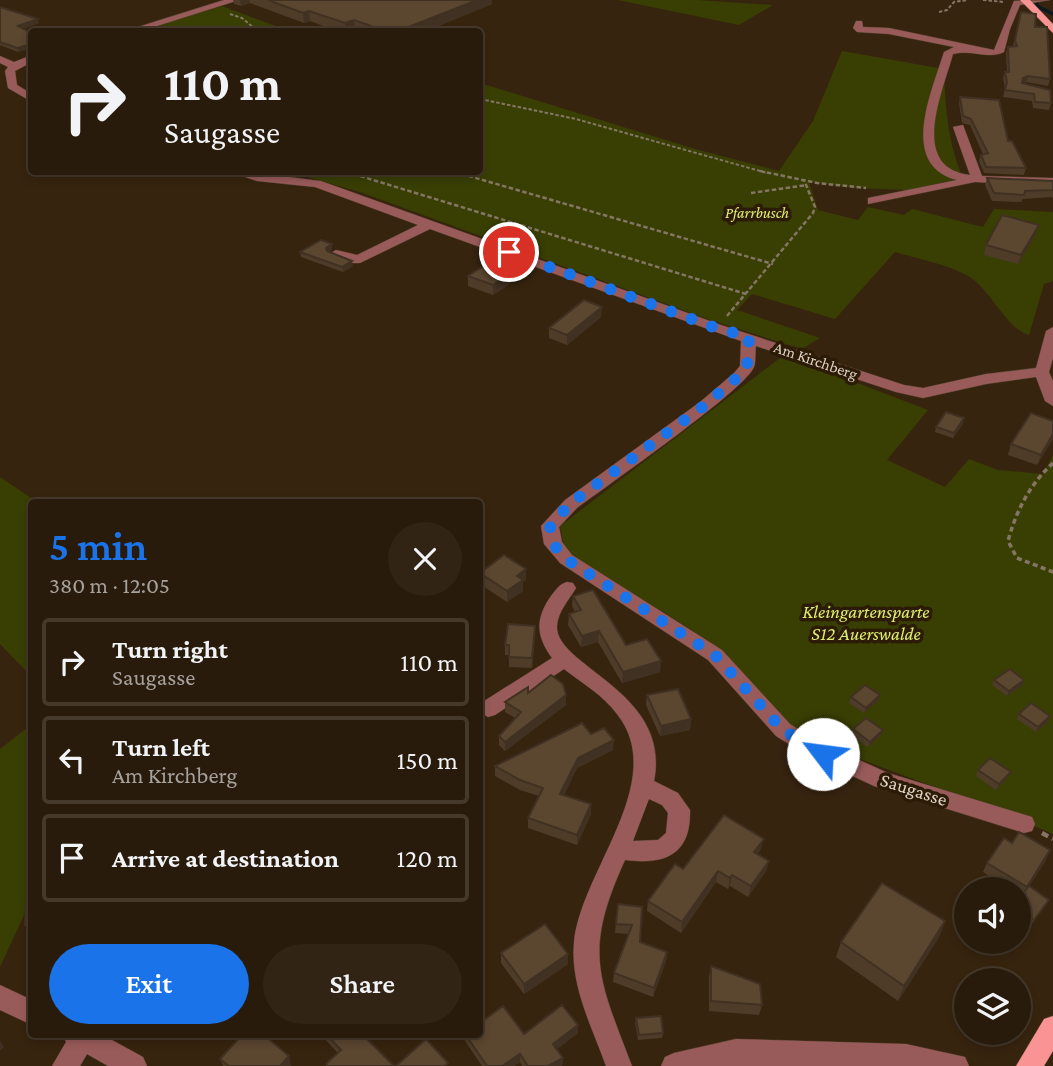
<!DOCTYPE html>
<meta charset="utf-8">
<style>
:root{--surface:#291b0b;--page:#312414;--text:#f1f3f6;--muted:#a5a19d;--line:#45392c;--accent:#1a73e8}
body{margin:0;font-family:"Crimson Pro",serif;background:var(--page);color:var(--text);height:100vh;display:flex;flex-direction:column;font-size:26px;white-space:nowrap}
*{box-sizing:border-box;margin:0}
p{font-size:23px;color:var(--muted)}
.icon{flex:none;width:38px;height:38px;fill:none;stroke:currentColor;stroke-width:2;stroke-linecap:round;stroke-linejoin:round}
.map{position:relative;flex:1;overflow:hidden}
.side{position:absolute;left:28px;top:499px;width:455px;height:539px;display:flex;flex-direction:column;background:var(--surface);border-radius:7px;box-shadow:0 4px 10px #0003,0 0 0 2px var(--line)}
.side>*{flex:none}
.banner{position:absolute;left:28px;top:28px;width:455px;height:147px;border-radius:7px;box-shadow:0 4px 10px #0003,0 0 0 2px var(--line);background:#291b0b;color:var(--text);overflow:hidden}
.controls{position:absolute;left:954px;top:877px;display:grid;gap:14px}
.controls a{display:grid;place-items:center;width:77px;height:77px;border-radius:50%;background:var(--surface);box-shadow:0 4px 10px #0003,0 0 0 2px var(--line);font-size:35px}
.pin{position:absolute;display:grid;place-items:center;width:60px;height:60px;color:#fff;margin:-30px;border:4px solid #fff;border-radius:50%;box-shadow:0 2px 7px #0007}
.me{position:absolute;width:77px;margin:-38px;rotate:300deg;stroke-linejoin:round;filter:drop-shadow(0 0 5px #0008)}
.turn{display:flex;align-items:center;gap:24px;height:147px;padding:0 21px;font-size:32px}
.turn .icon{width:91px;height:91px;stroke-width:2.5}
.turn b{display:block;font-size:49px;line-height:60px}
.round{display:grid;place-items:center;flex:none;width:74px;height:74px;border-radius:37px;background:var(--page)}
.headline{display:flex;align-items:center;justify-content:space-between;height:119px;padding:0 21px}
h1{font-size:42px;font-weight:600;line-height:52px;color:var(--accent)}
.cta{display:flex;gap:14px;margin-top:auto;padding:14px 21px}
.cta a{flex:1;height:80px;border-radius:42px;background:var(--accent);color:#fff;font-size:28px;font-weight:600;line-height:80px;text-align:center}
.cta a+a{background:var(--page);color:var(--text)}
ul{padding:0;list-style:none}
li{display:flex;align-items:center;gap:21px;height:88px;margin:0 14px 10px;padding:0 7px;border:4px solid var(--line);border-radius:7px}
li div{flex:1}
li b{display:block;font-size:26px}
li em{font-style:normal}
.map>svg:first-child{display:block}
</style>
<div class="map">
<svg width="1053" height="1066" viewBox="0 0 1053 1066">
<rect width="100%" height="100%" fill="#37240f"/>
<g fill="#393f03">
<path d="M618,0H697L773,5L739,25Z"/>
<path d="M222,6L289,31L135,32Z"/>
<path d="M842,51L944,69C945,106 948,144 963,178L923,187L929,191L856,188L809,182L818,210L858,220L868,207L904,215L912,209L983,227L994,209L1053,212V281L1044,284L1029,335C1005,328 992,290 968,276C947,264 918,259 895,252L835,319L752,294L737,310L820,338L802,349L710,320L360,192L304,176L257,172H480V83L695,149L779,171L813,121Z"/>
<path d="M784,355L928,410L887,460L945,487L969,459L998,470L1043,474L1053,455V834L991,808L825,746L786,725L740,673L692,630L565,551L560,526Z"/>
<path d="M0,477L37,502H32L31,676L0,644Z"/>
<path d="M31,725V900L0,967V749Z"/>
</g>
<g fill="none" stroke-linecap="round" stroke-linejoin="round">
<path stroke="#0a1a20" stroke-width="3.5" d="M1036,0L1037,6L1053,14"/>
<defs>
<g id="minor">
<path d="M224,0H239L138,32H122Z"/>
<path d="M1050,0L1020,5L1010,29L1004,52C989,60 972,49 953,54C943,91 908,168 970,175L953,127L963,125L982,176L1053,178V186L975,182L868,204V198L957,180C898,165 932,91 944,52L954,47L889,34L857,32L853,28L856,21H862L863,27L889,28L994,50L1014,1Z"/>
<path d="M32,55V62L15,71L17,85L32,94V102L8,88L5,71L8,67L0,63V56L14,62Z"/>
<path d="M231,172H249L321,181L721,325L904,385L923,388L986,374L1036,368L1046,331L1053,327V358L1049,372L1053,381V406L1045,401L1036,377L986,384L923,398L896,392L756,346C755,352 756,362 754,367C745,390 605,487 577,508L559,527L562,542L572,555L722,650L790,724L817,741L888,773L1032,817L1035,824L1032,831L1024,833L874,786L803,753L776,736L708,660L560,563L544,544L541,526L565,500L700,402L734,373L740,366L741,341L430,229L360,263H347L329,254L336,250L357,255L418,225L315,187L257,181Z"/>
<path d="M567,582L573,583L576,588C569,600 558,611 557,626C555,667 672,691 654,781L678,793L690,810C691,855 665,865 625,860C583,952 598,977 632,1066H606C592,1027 570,985 574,943C580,872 670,781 617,714C603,695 582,683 564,669L495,715L488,717L480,712L481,703L552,658C536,636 535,619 551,596C556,590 559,584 567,582ZM649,799L662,805L668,813L666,833L658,840L633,841Z"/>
<path d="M0,985L32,1000V1025L0,1010Z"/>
<path d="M62,1034H101L143,1057L147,1066H108L87,1054L80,1066H52L66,1042Z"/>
<path d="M736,1039L906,1044L965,1057L969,1066H661L665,1057L674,1053Z"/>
</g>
<g id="major">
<path d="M1020,0H1030L1053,24V33Z"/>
<path d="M1053,1016V1051L1044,1066H1016L1044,1019Z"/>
</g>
</defs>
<use href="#minor" stroke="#52402c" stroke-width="1"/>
<use href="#major" stroke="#52402c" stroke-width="1"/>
<g stroke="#857564" stroke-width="2" stroke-dasharray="3.5 2" stroke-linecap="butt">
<path d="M983,0L1004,2"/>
<path d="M939,12L947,10L954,2L967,0"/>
<path d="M230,14L242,18L259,32"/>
<path d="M480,99L576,119L767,173"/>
<path d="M347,172L350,173"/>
<path d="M455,172L458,173"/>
</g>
<g stroke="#857564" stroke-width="2.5" stroke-dasharray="4.5 2.5" stroke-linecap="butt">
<path d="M760,171L817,183L866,188"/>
<path d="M347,172L746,294"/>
<path d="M455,172L773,264"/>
<path d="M751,193L807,185"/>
<path d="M727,316L813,213L815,207L804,180"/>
</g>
<path stroke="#857564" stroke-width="3.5" stroke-dasharray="5 3.5" stroke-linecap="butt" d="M1053,463C1030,484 1016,511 1008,541L1017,558L1053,572"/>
<path stroke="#857564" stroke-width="4.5" stroke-dasharray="7 4.5" stroke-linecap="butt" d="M1042,833L1053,839"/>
<use href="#minor" fill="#995b5a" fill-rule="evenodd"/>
<use href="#major" fill="#fa9393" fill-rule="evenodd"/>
</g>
<g fill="#4e3c29">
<path d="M233,0H492V4L424,32H358L355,31L339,32L310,21L304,23L250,3L241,6L234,4Z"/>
<path d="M0,7L39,23L23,29L32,33V50L29,49L18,52L0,45Z"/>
<path d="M1021,12L1035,27L1050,79L1048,86L1026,82L1023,84L1051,103L1049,110L1033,108L1032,101L1003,97L1005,88L1003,78L1005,72H1007L1006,53L1008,47L1013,46Z"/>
<path d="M960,97L1008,141L1026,168L1024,175L984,173L979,161L981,155L983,154L970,125L962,123L959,103Z"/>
<path d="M987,178L1053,181V199L1052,197L1023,199L1021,202L992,201L985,185Z"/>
<path d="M1036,234L1018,264L984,255L986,245Z"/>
<path d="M332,249L328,252L353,266L343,272L301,257L300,252Z"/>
<path d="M510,273L511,283L493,295L468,286V276Z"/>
<path d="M601,317L567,345L549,338V328Z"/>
<path d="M963,424L953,438L935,432L936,427Z"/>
<path d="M1053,439L1037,465L1008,455L1011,444Z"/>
<path d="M480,573L526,580L523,582V591L507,602L480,584Z"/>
<path d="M573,596L626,645L660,672L622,683L598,642L581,647L568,625L569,614L575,612L572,606Z"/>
<path d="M535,626L532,668L509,667V655H505V645Z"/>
<path d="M994,680H1024L1022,686L1007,696L992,685Z"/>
<path d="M528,692L566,705L505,751L499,745V736L515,718L505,712V702Z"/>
<path d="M647,695L691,719L690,730L660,736L646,705Z"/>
<path d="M880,695L878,701L864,713L849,703L851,697Z"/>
<path d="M1019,714L1050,716L1048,722L1036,732L1017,719Z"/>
<path d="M853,729L881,735L868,747L851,735Z"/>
<path d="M591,734L613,750L577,768L564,795L591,814L577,845L528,828V818L539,796L520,790L495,776V766Z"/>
<path d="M978,770L1011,772L1008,777L996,790L976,776Z"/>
<path d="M761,849L758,854L769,861L766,871L748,897L730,886L728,889L716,882L681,933L647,911L648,901L683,869Z"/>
<path d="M1046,860L1026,891L1046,905L1031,925L1018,916V900L1021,896L1018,895V889H1010L983,872L987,863Z"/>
<path d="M618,904L642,907L640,942L667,952L666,961L653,997L613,982L614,973L629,934L615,933Z"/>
<path d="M945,921L939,937L898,1001L836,957L841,942Z"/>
<path d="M501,953L568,964L524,994L501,963Z"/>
<path d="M711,966L762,1005L759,1015L709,1011V977Z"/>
<path d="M636,1018L663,1033L662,1038L638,1040L635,1023Z"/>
<path d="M578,1033L557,1049L563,1058L562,1066H522L520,1062L514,1066H482L465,1041L464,1034Z"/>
<path d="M320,1034H362L394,1066H326V1064L338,1053Z"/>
<path d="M220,1059L292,1066H223Z"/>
</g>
<g fill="#403122">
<path d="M240,0H249L250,3L241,6Z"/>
<path d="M477,0H492V4L424,32H396Z"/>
<path d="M309,11L310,21L304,23L303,13Z"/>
<path d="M38,19L39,23L19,30L18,26Z"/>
<path d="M354,20L355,31L346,32L345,23Z"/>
<path d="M28,45L29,49L18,52L17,48Z"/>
<path d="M1028,76L1026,82L1021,84L1023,78Z"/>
<path d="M1039,225L1036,234L1018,264L1021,255Z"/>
<path d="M332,244V249L327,253L326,248Z"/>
<path d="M352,261L353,266L343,272L342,267Z"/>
<path d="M510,273L511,283L493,295V285Z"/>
<path d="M602,307L601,317L567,345V335Z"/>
<path d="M964,418L963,424L953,438L954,433Z"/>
<path d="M1053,434V439L1037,465L1041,455Z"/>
<path d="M526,569V580L523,582V591L507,602V591L517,576Z"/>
<path d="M535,626V636L532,668V658Z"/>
<path d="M599,631L598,642L581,647L582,636Z"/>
<path d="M661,661L660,672L622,683L623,672Z"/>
<path d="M1024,680L1022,686L1007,696L1009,691Z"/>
<path d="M566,695V705L505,751V742Z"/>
<path d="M880,695L878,701L864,713L866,708Z"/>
<path d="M1050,716L1048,722L1036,732L1038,727Z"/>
<path d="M691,719L690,730L660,736L661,726Z"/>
<path d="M883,730L881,735L868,747L870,742Z"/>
<path d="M614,740L613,750L577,768L560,804V794L578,758Z"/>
<path d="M1011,772L1008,777L996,790L999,784Z"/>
<path d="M591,804V814L577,845V835Z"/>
<path d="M764,839L761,849L752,862L754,852Z"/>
<path d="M1050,850L1046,860L1022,897L1027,887Z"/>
<path d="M769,861L766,871L748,897L751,886Z"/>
<path d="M718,871L716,882L681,933L682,922Z"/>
<path d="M732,875L730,886L728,889L730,878Z"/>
<path d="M945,921L939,937L898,1001L904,986Z"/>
<path d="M32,924V930H28L25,925Z"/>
<path d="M667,952L666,961L653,997L654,988Z"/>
<path d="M568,954V964L524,994V984Z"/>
<path d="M578,1025V1033L553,1052V1044Z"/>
<path d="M0,1041L4,1047L0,1051Z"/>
<path d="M520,1054V1062L514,1066H502Z"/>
<path d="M289,1056L291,1066H280Z"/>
<path d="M563,1058L562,1066H548Z"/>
</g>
<g fill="#5b4630" stroke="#403122" stroke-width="2">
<path d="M268,0H477L396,32H388L354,20L345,23L309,11L303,13Z"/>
<path d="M0,7L38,19L18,26L32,33V46L28,45L17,48L0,42Z"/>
<path d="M1021,12L1036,14L1035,27H1047L1050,79L1028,76L1023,78L1022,83L1050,90L1051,103L1035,102L1034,94L1005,90L1007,82L1005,72H1009L1008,47L1017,46L1015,40Z"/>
<path d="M960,97L999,100L1008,141H1012L1026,168L986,167L981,155L988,153L971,119L963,116Z"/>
<path d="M987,178L1053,181V190L1025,191L1024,195L994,193Z"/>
<path d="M1002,215L1039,225L1021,255L986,245Z"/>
<path d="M321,240L332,244L326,248L327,251L352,261L342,267L300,252Z"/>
<path d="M486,264L510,273L493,285L468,276Z"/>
<path d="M584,300L602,307L567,335L549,328Z"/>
<path d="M946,412L964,418L954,433L936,427Z"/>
<path d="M1031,413L1053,421V434L1041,455L1011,444Z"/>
<path d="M504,555L526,569L517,576L523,580L507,591L480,573Z"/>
<path d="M593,590L626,645L647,639L661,661L623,672L599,631L582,636L569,614L581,610L573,596Z"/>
<path d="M508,624L535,626L532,658L509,657V645H505Z"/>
<path d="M1010,669L1024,680L1009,691L994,680Z"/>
<path d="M551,675L563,684L566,695L505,742L499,736L521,712L505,702L528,687V693Z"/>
<path d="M865,685L880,695L866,708L851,697Z"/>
<path d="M678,689L691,719L661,726L647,695Z"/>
<path d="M1031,703L1050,716L1038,727L1019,714Z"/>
<path d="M866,718L883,730L870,742L853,729Z"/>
<path d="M582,723L591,734L604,728L614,740L578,758L560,794L591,804L577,835L528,818L543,788L520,780L495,766Z"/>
<path d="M990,758L1011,772L999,784L978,770Z"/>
<path d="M724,815L764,839L754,852L769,861L751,886L732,875L730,878L718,871L682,922L648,901L675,864L683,869Z"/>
<path d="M1019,832L1050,850L1027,887L987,863L1004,838L1012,843Z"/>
<path d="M882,883L945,921L904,986L841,942Z"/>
<path d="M1029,886L1049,900L1034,920L1018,909V900Z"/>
<path d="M32,902V924L25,925L26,903Z"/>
<path d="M618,904L642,907L640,942L667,952L654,988L614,973L632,925L616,924Z"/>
<path d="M545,924L568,954L524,984L501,953Z"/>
<path d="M711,966L760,984L762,1005L711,1001Z"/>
<path d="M562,1005L578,1025L553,1044L563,1058L548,1066H528L520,1054L502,1066H487L465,1034H480V1023L503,1006L524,1034Z"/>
<path d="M661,1016L663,1033L639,1035L636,1018Z"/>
<path d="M243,1034H263L289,1056L280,1066H229L220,1059Z"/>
<path d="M326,1034H362L394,1066H328L326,1064L341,1050Z"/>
<path d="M426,1039L448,1063L445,1066H396Z"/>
</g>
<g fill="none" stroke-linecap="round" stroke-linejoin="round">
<path stroke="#1a73e8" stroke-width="12" stroke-dasharray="0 21.6" d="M509,252L716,328L749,337L747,367L739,376L705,405L571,503L550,526L553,544L566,559L715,655L783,730L823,754"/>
</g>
<g text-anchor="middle" stroke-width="7" stroke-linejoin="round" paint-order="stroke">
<g font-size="16" font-style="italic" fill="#dfee6e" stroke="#2c1b06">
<text x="757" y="218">Pfarrbusch</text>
</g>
<g font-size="16" fill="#dfd2c6" stroke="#2c1b06">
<text transform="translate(816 360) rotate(19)" y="6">Am Kirchberg</text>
</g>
<g font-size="19" font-style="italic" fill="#dfee6e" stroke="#2c1b06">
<text x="866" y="618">Kleingartensparte<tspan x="866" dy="22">S12 Auerswalde</tspan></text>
</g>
<g font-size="19" fill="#dfd2c6" stroke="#2c1b06">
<text transform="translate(914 789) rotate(18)" y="7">Saugasse</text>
</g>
</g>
</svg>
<div class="controls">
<a><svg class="icon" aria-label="sound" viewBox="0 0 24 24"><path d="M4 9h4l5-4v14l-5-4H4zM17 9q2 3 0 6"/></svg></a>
<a><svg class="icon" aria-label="layers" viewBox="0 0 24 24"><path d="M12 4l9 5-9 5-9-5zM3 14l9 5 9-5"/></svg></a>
</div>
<div class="pin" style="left:509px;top:252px;background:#d93025"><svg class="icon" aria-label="arrive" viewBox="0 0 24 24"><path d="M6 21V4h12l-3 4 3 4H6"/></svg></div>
<svg class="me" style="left:823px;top:754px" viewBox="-20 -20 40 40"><circle r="19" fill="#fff"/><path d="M0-13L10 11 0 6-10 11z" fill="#1a73e8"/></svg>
<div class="banner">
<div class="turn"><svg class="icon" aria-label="right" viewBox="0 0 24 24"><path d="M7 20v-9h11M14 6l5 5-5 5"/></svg><div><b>110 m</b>Saugasse</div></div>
</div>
<section class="side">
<div class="headline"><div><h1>5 min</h1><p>380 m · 12:05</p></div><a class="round"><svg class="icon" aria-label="close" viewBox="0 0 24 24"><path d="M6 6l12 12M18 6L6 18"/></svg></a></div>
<ul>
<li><svg class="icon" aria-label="right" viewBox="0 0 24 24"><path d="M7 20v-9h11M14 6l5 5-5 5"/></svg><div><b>Turn right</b><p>Saugasse</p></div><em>110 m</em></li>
<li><svg class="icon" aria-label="left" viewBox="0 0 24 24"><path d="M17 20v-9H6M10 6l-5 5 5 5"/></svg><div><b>Turn left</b><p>Am Kirchberg</p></div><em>150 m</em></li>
<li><svg class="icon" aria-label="arrive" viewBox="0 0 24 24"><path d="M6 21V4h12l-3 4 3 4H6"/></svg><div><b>Arrive at destination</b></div><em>120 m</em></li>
</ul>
<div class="cta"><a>Exit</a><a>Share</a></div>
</section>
</div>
